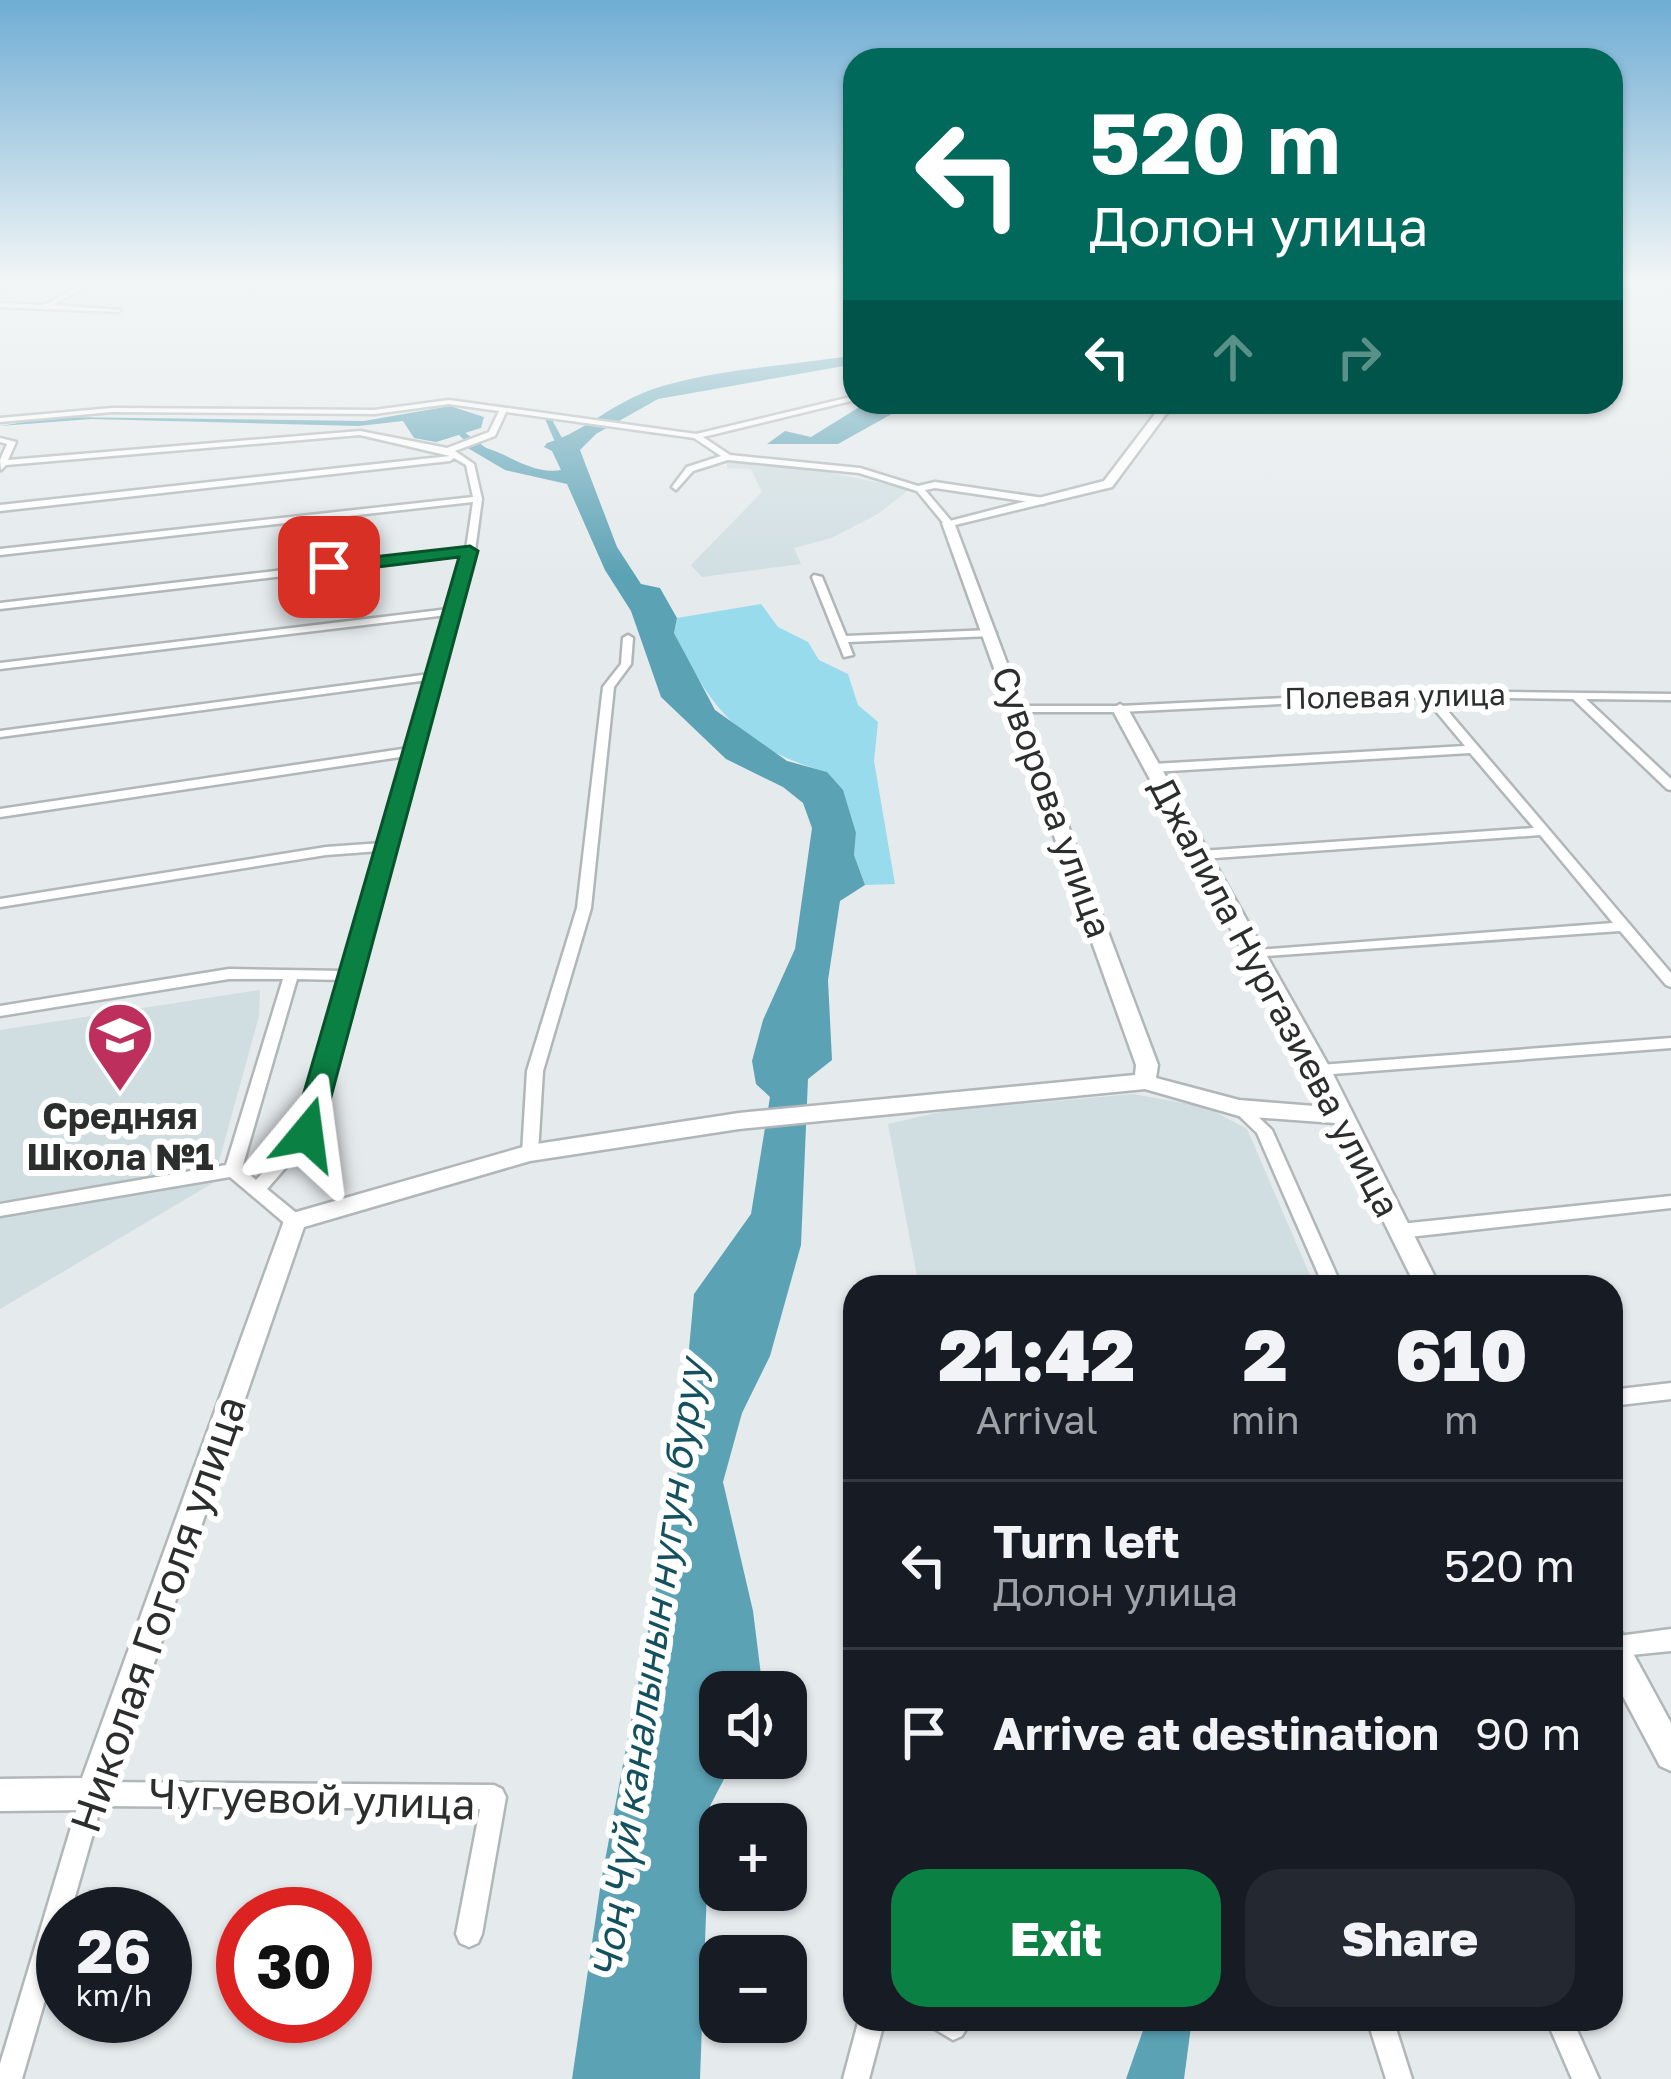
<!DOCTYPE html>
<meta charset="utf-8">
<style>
:root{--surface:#171b24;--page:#242831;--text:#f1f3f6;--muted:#9ea1a6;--line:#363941;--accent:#0b8043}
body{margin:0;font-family:"Golos Text",sans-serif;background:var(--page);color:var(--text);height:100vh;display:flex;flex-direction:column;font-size:45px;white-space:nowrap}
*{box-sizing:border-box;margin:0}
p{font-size:39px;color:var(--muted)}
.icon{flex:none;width:66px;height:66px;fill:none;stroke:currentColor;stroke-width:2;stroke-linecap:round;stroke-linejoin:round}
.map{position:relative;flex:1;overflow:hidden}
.drawer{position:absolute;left:843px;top:1275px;width:780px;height:756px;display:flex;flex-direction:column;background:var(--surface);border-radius:36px;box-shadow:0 3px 9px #0004}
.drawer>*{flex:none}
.banner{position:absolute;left:843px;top:48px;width:780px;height:366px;border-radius:36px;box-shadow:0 3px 9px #0004;background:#00695c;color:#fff;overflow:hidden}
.fabs{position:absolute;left:699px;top:1671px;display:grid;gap:24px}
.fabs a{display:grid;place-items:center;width:108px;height:108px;border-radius:24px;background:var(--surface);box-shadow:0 3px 9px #0004;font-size:60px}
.speed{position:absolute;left:36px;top:1887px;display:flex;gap:24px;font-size:60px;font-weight:700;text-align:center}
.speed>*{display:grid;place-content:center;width:156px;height:156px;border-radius:50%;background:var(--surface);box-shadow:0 3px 9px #0004;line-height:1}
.speed small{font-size:30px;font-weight:400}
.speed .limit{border:18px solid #d22;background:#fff;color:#111}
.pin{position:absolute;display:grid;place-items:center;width:102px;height:102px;color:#fff;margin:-51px;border-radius:24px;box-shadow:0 6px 18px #0006}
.me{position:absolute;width:132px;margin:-66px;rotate:16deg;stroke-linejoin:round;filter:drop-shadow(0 0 9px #0008)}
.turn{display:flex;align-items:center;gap:42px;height:252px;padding:0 48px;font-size:54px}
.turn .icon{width:156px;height:156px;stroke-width:2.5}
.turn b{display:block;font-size:84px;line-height:102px}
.lanes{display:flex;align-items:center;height:114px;padding:0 48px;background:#0003;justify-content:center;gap:60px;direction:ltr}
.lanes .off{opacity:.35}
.eta{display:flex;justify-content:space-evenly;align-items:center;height:204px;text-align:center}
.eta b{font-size:72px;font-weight:800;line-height:84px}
.button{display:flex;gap:24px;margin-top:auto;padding:24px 48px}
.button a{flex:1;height:138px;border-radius:36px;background:var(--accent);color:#fff;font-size:48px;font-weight:800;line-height:138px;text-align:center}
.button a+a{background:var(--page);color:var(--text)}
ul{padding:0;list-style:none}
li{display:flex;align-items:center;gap:36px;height:168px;padding:0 48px;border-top:3px solid var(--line)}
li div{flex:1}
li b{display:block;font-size:45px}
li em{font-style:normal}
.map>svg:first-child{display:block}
</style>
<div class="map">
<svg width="1671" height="2079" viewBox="0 0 1671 2079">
<rect width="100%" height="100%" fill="#e5eaec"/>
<g fill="#d0dee2">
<path d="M748,462L793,465L910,489L878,514L831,538L794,548L801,564L702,577L691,565L762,492L751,469L727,468V463Z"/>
<path d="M260,990L259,1016L213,1183L0,1309V1030Z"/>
<path d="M1133,1094L1206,1107L1247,1129L1315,1287H919L888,1124L944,1111Z"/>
</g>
<path fill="#97dbed" d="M761,604L778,627L808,642L819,660L848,674L858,705L878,722L874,761L895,884L865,885L854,855L856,833L827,772C743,749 710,709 674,633L677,618Z"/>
<g fill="#5ba2b5">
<path d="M855,355V364L658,399L596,434L580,450L617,547L641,584L660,588L677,618L674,633L715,710L787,761L827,772L843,790L856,833L854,855L865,885L840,901L828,980L832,1060L808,1079L801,1245L770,1356L742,1413L723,1482L753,1611L761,1675L756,1692H720V1758H735L710,1806L700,2079H572L601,1882L678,1470L694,1294L751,1214L770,1097L756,1084L752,1061L763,1020L795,949L812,828L803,803L783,787L726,759L661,697L631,611L605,570L567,484L505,470L466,447C495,440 524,476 561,470L552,451L544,447L547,443C580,433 605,410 636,396C693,370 791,366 855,355Z"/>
<path d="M879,402H938L897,411L838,444H767L785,431L811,437L861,406Z"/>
<path d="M450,406L484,417L481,428L436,442L414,438L403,421L359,426L91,419L0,426L56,417L364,421Z"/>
<path d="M1147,2019H1192L1184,2079H1126Z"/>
</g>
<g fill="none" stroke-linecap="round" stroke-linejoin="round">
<g fill="#5ba2b5" fill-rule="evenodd">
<path d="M543,414H549L562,438L580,441V445L555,442Z"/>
<path d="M464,432L493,453V457H485L461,437L459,435Z"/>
</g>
<defs>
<g id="street">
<path d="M0,285H6L0,288Z"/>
<path d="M81,285H88L53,305L121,310L118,312L0,307V303L44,305Z"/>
<path d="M855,396V400L703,437L730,455L860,468L918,486L935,482L1044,498L1048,501L1044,504L935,488L925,490L953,523L948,526L945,525L917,491L859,473L728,460L693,471L676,490L672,487L687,467L721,456L694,438L506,412L495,436L455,451L474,464L482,499L475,551L442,676L315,1134L267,1189L300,1216L303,1221L300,1226L294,1227L288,1226L230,1177L0,1216V1204L226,1165L283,979H229L0,1016V1006L229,969L345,971L380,851L326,855L0,907V899L326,847L382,843L407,756L0,817V809L409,748L428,680L0,737V731L430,674L447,615L0,669V663L449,609L464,555L0,609V603L466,549L473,502L0,555V549L473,497L466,465L454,458L450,461L0,511V505L450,456L360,435L6,465L1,470L0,460L7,444L0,442V438L16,442L8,460L360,431L447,448L489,432L499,411L449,404L374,414L112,412L0,422V418L112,408L374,410L449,400L696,434ZM297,979L343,980L300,1132L256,1180L242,1168Z"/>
<path d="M814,575L822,577L846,636L991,630L996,633L991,636L848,642L853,655L844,657L812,577Z"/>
<path d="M628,635L633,638L631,664L614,687L591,908L543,1071L538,1153L536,1157H524L522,1153L527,1071L577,908L603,687L621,664L623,638Z"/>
<path d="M1427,691L1671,694V700L1586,699L1671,779V790L1667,789L1573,699L1436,697L1671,973V987L1666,985L1620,931L1251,957L1249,954L1251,951L1256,950L1613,923L1540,835L1201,859L1195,855L1201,851L1534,828L1470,753L1153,772L1147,768L1153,764L1465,746L1424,697L1120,712H1017L1011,709L1017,706H1120Z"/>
<path d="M1671,1038V1048L1320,1075L1312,1070L1320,1065Z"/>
<path d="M1239,1102L1245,1104L1272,1130L1342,1287H1324L1257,1133L1231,1108L1233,1104Z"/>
<path d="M1671,1196V1208L1400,1238L1394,1236L1391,1231L1394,1226L1400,1224Z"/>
<path d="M1671,1383V1399L1611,1406V1390Z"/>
<path d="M1671,1629V1651L1611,1657V1637Z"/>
<path d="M93,1782L494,1785L502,1789L506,1797L482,1934L478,1943L469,1947L460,1943L456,1934L480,1809L101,1806L70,1914H63V1938L22,2079H0V2064L81,1794L85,1786Z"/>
<path d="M859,2019H885L869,2079H843Z"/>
<path d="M929,2019H972L962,2036L953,2040L933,2028Z"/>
<path d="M1367,2019H1393L1412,2079H1386Z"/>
<path d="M1546,2019H1572L1599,2079H1572Z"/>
</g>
<g id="secondary">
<path d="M1164,402H1175L1112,487L955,525L1158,1065L1156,1078L1239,1100L1327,1107L1112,709L1120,704L1128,709L1331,1070L1440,1287H1416L1335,1123L1239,1116L1145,1089L739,1129L530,1161L304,1227L105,1806L93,1810L0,1811V1779L82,1778L286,1215L530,1145L739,1113L1135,1075L1136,1065L942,523L1104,481Z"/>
<path d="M1611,1628L1622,1633L1671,1723V1771L1660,1766L1611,1674Z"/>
</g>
</defs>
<use href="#street" stroke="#b1b7b8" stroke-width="5"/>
<use href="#secondary" stroke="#b1b7b8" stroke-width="5"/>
<use href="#street" fill="#fff" fill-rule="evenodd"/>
<use href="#secondary" fill="#fff" fill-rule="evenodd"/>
</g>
<linearGradient id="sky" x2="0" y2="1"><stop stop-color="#6fadd4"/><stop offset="0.49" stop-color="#f3f6f6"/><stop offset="1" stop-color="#f3f6f6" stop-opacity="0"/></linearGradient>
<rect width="1671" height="576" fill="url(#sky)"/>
<path fill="#0b8043" stroke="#07532c" stroke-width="3" d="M470,546L478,551L321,1134L307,1145L292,1134L459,557L329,573L320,567L329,562Z"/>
<defs>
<symbol id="school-pin" viewBox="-11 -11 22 30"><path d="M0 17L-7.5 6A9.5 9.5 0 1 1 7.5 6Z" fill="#bd2f5d" stroke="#fff"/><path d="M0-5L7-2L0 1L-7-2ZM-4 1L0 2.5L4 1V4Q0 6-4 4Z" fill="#fff"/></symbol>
</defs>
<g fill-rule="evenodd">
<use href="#school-pin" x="82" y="997" width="76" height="104"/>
</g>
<g text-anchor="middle" stroke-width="12" stroke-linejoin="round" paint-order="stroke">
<g font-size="30" fill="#2c2e2e" stroke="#fff">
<text transform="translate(1395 697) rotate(-1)" y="10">Полевая улица</text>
</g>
<g font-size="36" fill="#2c2e2e" stroke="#fff">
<text transform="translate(1052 802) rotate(70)" y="13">Суворова улица</text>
<text transform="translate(1275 997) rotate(62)" y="13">Джалила Нургазиева улица</text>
</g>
<g font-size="36" font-weight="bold" fill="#2c2e2e" stroke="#fff">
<text x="120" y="1129">Средняя<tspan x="120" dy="41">Школа №1</tspan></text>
</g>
<g font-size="39" font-style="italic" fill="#14515f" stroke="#fff">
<text transform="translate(649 1669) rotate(-82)" y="14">Чоң Чүй каналынын нугун буруу</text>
</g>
<g font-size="42" fill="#2c2e2e" stroke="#fff">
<text transform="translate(158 1614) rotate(-71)" y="15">Николая Гоголя улица</text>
<text transform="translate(312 1799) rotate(2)" y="15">Чугуевой улица</text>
</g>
</g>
</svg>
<div class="fabs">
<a><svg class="icon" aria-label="sound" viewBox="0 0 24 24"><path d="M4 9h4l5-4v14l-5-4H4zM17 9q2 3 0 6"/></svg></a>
<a>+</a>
<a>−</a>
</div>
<div class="speed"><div>26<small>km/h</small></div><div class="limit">30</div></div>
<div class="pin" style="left:329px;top:567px;background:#d93025"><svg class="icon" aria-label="arrive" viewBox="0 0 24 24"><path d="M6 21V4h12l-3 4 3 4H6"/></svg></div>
<svg class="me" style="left:307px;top:1134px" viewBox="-20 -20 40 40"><path d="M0-17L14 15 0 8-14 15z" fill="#0b8043" stroke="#fff" stroke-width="4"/></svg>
<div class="banner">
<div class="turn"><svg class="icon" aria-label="left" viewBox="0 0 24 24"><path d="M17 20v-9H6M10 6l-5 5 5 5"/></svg><div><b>520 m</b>Долон улица</div></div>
<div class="lanes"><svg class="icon" aria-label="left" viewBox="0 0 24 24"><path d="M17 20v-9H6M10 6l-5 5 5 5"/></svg><svg class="icon off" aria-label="ahead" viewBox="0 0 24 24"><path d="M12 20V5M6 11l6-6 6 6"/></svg><svg class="icon off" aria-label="right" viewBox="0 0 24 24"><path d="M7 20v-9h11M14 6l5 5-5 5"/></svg></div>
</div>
<section class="drawer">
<div class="eta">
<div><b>21:42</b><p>Arrival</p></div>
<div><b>2</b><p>min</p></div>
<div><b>610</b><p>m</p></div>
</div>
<ul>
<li><svg class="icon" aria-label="left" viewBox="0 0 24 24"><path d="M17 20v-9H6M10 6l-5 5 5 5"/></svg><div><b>Turn left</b><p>Долон улица</p></div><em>520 m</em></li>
<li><svg class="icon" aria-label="arrive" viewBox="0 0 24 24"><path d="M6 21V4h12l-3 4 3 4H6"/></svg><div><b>Arrive at destination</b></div><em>90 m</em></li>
</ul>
<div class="button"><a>Exit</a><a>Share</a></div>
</section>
</div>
